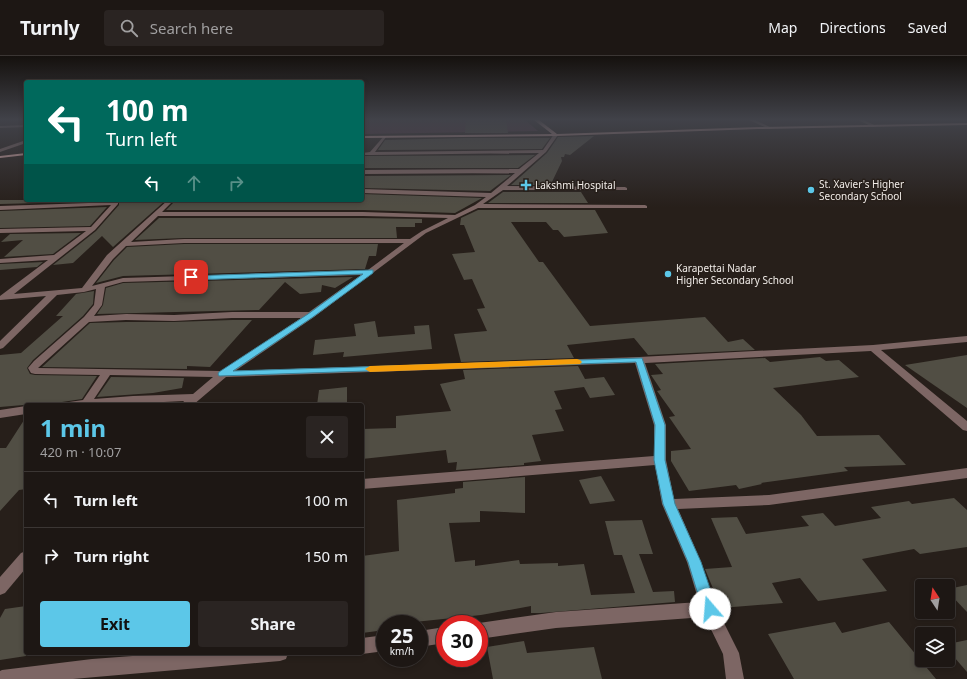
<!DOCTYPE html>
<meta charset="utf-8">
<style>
:root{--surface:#1d1714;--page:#2a2422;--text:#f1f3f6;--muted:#a09fa0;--line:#3b3634;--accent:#5cc7e8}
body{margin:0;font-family:"Noto Sans",sans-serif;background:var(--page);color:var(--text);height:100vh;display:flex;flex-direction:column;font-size:15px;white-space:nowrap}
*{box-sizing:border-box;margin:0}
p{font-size:13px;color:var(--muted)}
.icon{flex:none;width:22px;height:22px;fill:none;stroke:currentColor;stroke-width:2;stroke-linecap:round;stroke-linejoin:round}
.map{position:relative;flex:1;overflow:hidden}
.details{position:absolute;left:24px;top:347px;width:340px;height:252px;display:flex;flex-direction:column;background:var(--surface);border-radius:4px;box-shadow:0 2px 6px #0003,0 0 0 1px var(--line)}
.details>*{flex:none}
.hud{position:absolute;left:24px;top:24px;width:340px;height:122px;border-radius:4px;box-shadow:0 2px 6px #0003,0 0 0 1px var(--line);background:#00695c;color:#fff;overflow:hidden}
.needle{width:26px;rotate:348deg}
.controls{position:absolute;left:915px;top:523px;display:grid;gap:8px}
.controls a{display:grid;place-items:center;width:40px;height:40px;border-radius:4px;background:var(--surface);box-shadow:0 2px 6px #0003,0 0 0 1px var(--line);font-size:20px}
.speed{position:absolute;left:376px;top:559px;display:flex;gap:8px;font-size:20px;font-weight:700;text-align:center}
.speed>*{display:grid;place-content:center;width:52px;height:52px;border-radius:50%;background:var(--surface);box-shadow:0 2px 6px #0003,0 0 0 1px var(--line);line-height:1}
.speed small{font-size:10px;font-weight:400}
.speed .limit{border:6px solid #d22;background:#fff;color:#111}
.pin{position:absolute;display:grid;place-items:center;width:34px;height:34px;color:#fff;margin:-17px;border-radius:8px;box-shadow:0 2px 6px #0006}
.me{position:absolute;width:44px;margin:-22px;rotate:342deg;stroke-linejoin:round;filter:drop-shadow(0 0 3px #0008)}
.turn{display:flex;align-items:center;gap:14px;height:84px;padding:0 16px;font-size:18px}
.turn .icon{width:52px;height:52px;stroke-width:2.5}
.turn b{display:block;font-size:28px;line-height:34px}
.lanes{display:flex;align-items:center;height:38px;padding:0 16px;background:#0003;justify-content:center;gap:20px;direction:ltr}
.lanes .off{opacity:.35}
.round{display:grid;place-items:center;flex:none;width:42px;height:42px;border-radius:4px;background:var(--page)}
.headline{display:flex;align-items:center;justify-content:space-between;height:68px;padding:0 16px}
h1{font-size:24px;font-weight:700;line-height:30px;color:var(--accent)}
.primary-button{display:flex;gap:8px;margin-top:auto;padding:8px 16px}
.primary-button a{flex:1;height:46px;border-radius:4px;background:var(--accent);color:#111;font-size:16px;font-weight:700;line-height:46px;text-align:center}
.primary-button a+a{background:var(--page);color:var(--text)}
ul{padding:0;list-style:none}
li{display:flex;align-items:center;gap:12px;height:56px;padding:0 16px;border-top:1px solid var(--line)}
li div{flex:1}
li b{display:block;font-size:15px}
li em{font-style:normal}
header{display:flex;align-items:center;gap:24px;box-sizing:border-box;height:56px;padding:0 20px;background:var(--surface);border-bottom:1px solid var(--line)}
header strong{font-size:19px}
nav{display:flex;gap:22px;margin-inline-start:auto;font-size:14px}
.search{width:280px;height:36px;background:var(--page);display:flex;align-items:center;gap:10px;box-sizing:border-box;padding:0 14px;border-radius:4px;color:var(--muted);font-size:15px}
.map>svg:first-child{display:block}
</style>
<header>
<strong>Turnly</strong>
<div class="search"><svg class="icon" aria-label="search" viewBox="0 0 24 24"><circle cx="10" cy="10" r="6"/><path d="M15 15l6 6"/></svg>Search here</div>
<nav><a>Map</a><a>Directions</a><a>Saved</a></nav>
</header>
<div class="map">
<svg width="967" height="623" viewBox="0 0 967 623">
<rect width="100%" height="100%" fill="#271f1a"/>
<path fill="#543142" d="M362,64H525L538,75L362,78Z"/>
<g fill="#514e44">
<path d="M466,64H506L508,77H465Z"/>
<path d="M594,80L570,99L565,98L564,101H561L562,105L551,128L567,129H511L547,97L558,81Z"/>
<path d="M465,82H550L542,93L378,94L385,84Z"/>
<path d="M535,99L518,112H362V100Z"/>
<path d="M511,119L490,135L362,132V120Z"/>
<path d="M503,136H581L588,147H488Z"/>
<path d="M362,138L482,142L455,157L363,154H166L176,144H362Z"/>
<path d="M0,144H166L113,191L102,180L73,207L53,209L96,175L119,149V145L0,148Z"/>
<path d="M107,151L90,170L0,172V155Z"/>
<path d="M478,154H595L608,177L564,181L558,174H553L546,166H511L539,206H543L590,270L705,261L728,286L743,283L755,294L648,299L634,282L567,289L574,302L461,306L454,278L487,275L477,253L485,252L472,223L464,224L452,198L475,196L464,169H460L461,162Z"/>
<path d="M159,162H363L422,163V167H415V171H396L397,182H184L135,184Z"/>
<path d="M81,177L53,198L4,201L23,184L1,186L10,178Z"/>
<path d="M184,188H378L376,200H369L365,213L123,220L96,227L114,204L127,191Z"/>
<path d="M43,206L37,211L0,214V208Z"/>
<path d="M353,221L335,232L322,229L321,236L300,238L285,226L259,254L97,258L103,249L106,232L123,227Z"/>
<path d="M94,235L93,248L83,260L33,304L27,312L30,318L35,319L97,320L82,343L62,346L60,349H34L35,348L0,351V299L21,297L63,260H56L76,238Z"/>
<path d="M232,264H252L210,311L187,310V313L42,311L90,267L126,266H174Z"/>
<path d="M375,265L378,281L415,278L414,270L429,269L432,293L343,301L344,296L313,299L315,284L356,280L354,268Z"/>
<path d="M967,299V352L905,309Z"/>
<path d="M820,301L826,305L839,304L859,321L773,332L801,359L817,380L879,379L906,409L844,411L848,415L761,427L762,428L739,433L736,429L689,435L671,405V395L691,393L669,361L675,360L657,335L661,334L651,319L663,318L655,308L765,302L770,306Z"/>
<path d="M578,310L585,323L604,321L615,339L590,342L584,331L554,335L562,353L555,354L564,375L532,379L541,405L524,407V409L456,414L457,406L448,407L446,394L362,403V373L396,372V360L451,355L440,328L465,323L463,314Z"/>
<path d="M111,321L184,322L182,332L153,337L97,341Z"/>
<path d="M347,331V349H317L319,334Z"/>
<path d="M26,361V433L19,434L0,455V392H6Z"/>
<path d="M601,420L615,445L590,448L579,424Z"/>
<path d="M525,421V457L480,455V466L449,467L455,506L475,504V510L519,504L520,508L558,507V510L584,508L591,539L635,537L622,499H614L605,465L642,464L653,498H639L653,536L674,535L675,546L541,557H531V550L481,559L405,567V568H385V574L362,577V500L399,495L397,444L455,437V433L463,432V426Z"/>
<path d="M954,442L967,454V491L920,498L914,493L862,503L887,535L818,545L800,522L772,527L783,547L721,552L705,513L732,511L711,462L737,461L746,478L809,470L801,460L823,457L835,470L881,462L871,451L909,445L912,448Z"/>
<path d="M967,529V556L948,536V533Z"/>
<path d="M26,550V600L0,604V562L5,553Z"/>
<path d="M835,566L842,577L889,566L936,623H794L768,578Z"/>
<path d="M967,584V616L948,594V588Z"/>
<path d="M524,585L527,597L594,591L602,623H493L487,591Z"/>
</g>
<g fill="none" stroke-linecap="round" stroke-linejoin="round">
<g fill="#7d6664" fill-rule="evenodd">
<path d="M749,64H755L772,72L769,73Z"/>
<path d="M858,64H864L876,70L873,71Z"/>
<path d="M26,69V71L0,72V70Z"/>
<path d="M554,78L558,79L546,96L507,130L625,131L627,132V134H503L483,148L645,149L647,150V152H478L426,177L314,261L235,315L639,301L873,289L967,280V286L881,294L967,365V375L963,374L871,295L645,307L666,369V404L674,443L769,439L967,412V422L769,449L678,453L701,506L716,551L739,597L744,623H726L723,598L705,561L556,572L479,583V568H477L479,567L556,556L699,546L687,506L662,448L655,409L362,433V423L654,400V369L635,307L226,321L193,349H181L184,345L104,349H61L62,347L83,344L100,319L35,318L31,317L28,312L34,305L84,261L94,249L96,233L84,236L57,239L3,292L0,293V285L46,240L0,244V240L48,204L0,207V203L54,199L86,175L0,177V173L91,171L111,149L0,154V150L118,146V148L95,174L14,238L82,232L107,199L168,144H174L162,156H363L455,159L475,149L486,141L362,137V133L491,137L515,117L362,118V114L519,113L539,97L371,99H362V97L370,96L384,80L386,81L375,96L543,94ZM158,160H363L448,162L422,175L410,183H184L131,186ZM184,187H404L368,214L123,222L92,230L113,203L126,190ZM361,219L309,256H232L174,259L126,258L94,260L102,249L105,231L123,226ZM232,262H301L221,315L38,312L89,266L126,264L174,265ZM110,319L213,321L193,338L133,340L94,343Z"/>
<path d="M26,84V87L0,96V93Z"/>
<path d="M26,350V358L0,362V354Z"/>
<path d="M26,495V512L5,537L0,539V521L21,497Z"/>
<path d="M445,571V587L419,591V575Z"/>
<path d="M385,579V595L362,598L359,597H362V582Z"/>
<path d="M173,597H288L286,603L280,605L73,623H0V615L2,614L92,603Z"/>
</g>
<g fill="#dcaba8" fill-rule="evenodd">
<path d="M534,64H539L557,78L758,71L967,67V69L758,73L556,80L362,82V80L552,78Z"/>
<path d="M26,97V99L0,102V100Z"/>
</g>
</g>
<linearGradient id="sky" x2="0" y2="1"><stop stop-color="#15110e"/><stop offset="0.42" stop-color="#414249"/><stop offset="1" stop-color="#414249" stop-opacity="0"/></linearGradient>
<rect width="967" height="151" fill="url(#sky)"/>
<path fill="#5cc7e8" stroke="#3c8197" d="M371,214H373V217L313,261L233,315L642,302L665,369V404L675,448L701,506L717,553L715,558L710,560L704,558L688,506L663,448L654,404L655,369L636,306L219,320L218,318L219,316L308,258L363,218L191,224L188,221L189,220Z"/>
<path fill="#f59e0b" d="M577,303L580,304L582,306L580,308L370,316L365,313L370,310Z"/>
<g fill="#5cc7e8" stroke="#271f1a" stroke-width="1.5">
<path d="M524 123h4v4h4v4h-4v4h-4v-4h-4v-4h4z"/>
<circle cx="811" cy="134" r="4"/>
<circle cx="668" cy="218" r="4"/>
</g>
<g text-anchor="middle" stroke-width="3" stroke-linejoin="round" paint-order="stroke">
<g font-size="10" fill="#f1ece8" stroke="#271f1a" text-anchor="start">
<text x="819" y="132">St. Xavier's Higher<tspan x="819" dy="12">Secondary School</tspan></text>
<text x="535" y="133">Lakshmi Hospital</text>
<text x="676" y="216">Karapettai Nadar<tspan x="676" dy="12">Higher Secondary School</tspan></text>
</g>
</g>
</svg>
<div class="controls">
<a><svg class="needle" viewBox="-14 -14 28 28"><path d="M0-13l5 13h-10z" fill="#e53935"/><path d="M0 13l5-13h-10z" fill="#a09fa0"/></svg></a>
<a><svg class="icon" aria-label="layers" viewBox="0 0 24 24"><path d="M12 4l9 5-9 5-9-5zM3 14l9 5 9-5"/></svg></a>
</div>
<div class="speed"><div>25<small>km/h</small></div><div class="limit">30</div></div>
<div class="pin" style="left:191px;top:221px;background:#d93025"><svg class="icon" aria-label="arrive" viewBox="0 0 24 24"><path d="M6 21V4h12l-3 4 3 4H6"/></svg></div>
<svg class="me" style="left:710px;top:553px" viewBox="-20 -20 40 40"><circle r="19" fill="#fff"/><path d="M0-13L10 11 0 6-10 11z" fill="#5cc7e8"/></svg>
<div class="hud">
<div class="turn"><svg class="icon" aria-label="left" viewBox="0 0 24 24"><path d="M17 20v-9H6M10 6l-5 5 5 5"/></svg><div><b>100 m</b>Turn left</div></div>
<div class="lanes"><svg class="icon" aria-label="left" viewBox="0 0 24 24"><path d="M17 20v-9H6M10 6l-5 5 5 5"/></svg><svg class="icon off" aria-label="ahead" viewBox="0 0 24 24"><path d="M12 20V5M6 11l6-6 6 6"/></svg><svg class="icon off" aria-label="right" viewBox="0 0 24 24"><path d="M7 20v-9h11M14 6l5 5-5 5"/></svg></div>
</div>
<section class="details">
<div class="headline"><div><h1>1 min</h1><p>420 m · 10:07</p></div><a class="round"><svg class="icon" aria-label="close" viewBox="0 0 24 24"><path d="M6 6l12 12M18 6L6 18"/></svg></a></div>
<ul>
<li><svg class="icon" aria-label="left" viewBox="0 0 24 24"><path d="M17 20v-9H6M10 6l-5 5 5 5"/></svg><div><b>Turn left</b></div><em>100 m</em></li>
<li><svg class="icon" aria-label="right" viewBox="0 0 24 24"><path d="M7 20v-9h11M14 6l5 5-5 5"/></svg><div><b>Turn right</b></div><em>150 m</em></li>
</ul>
<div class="primary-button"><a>Exit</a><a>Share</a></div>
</section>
</div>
